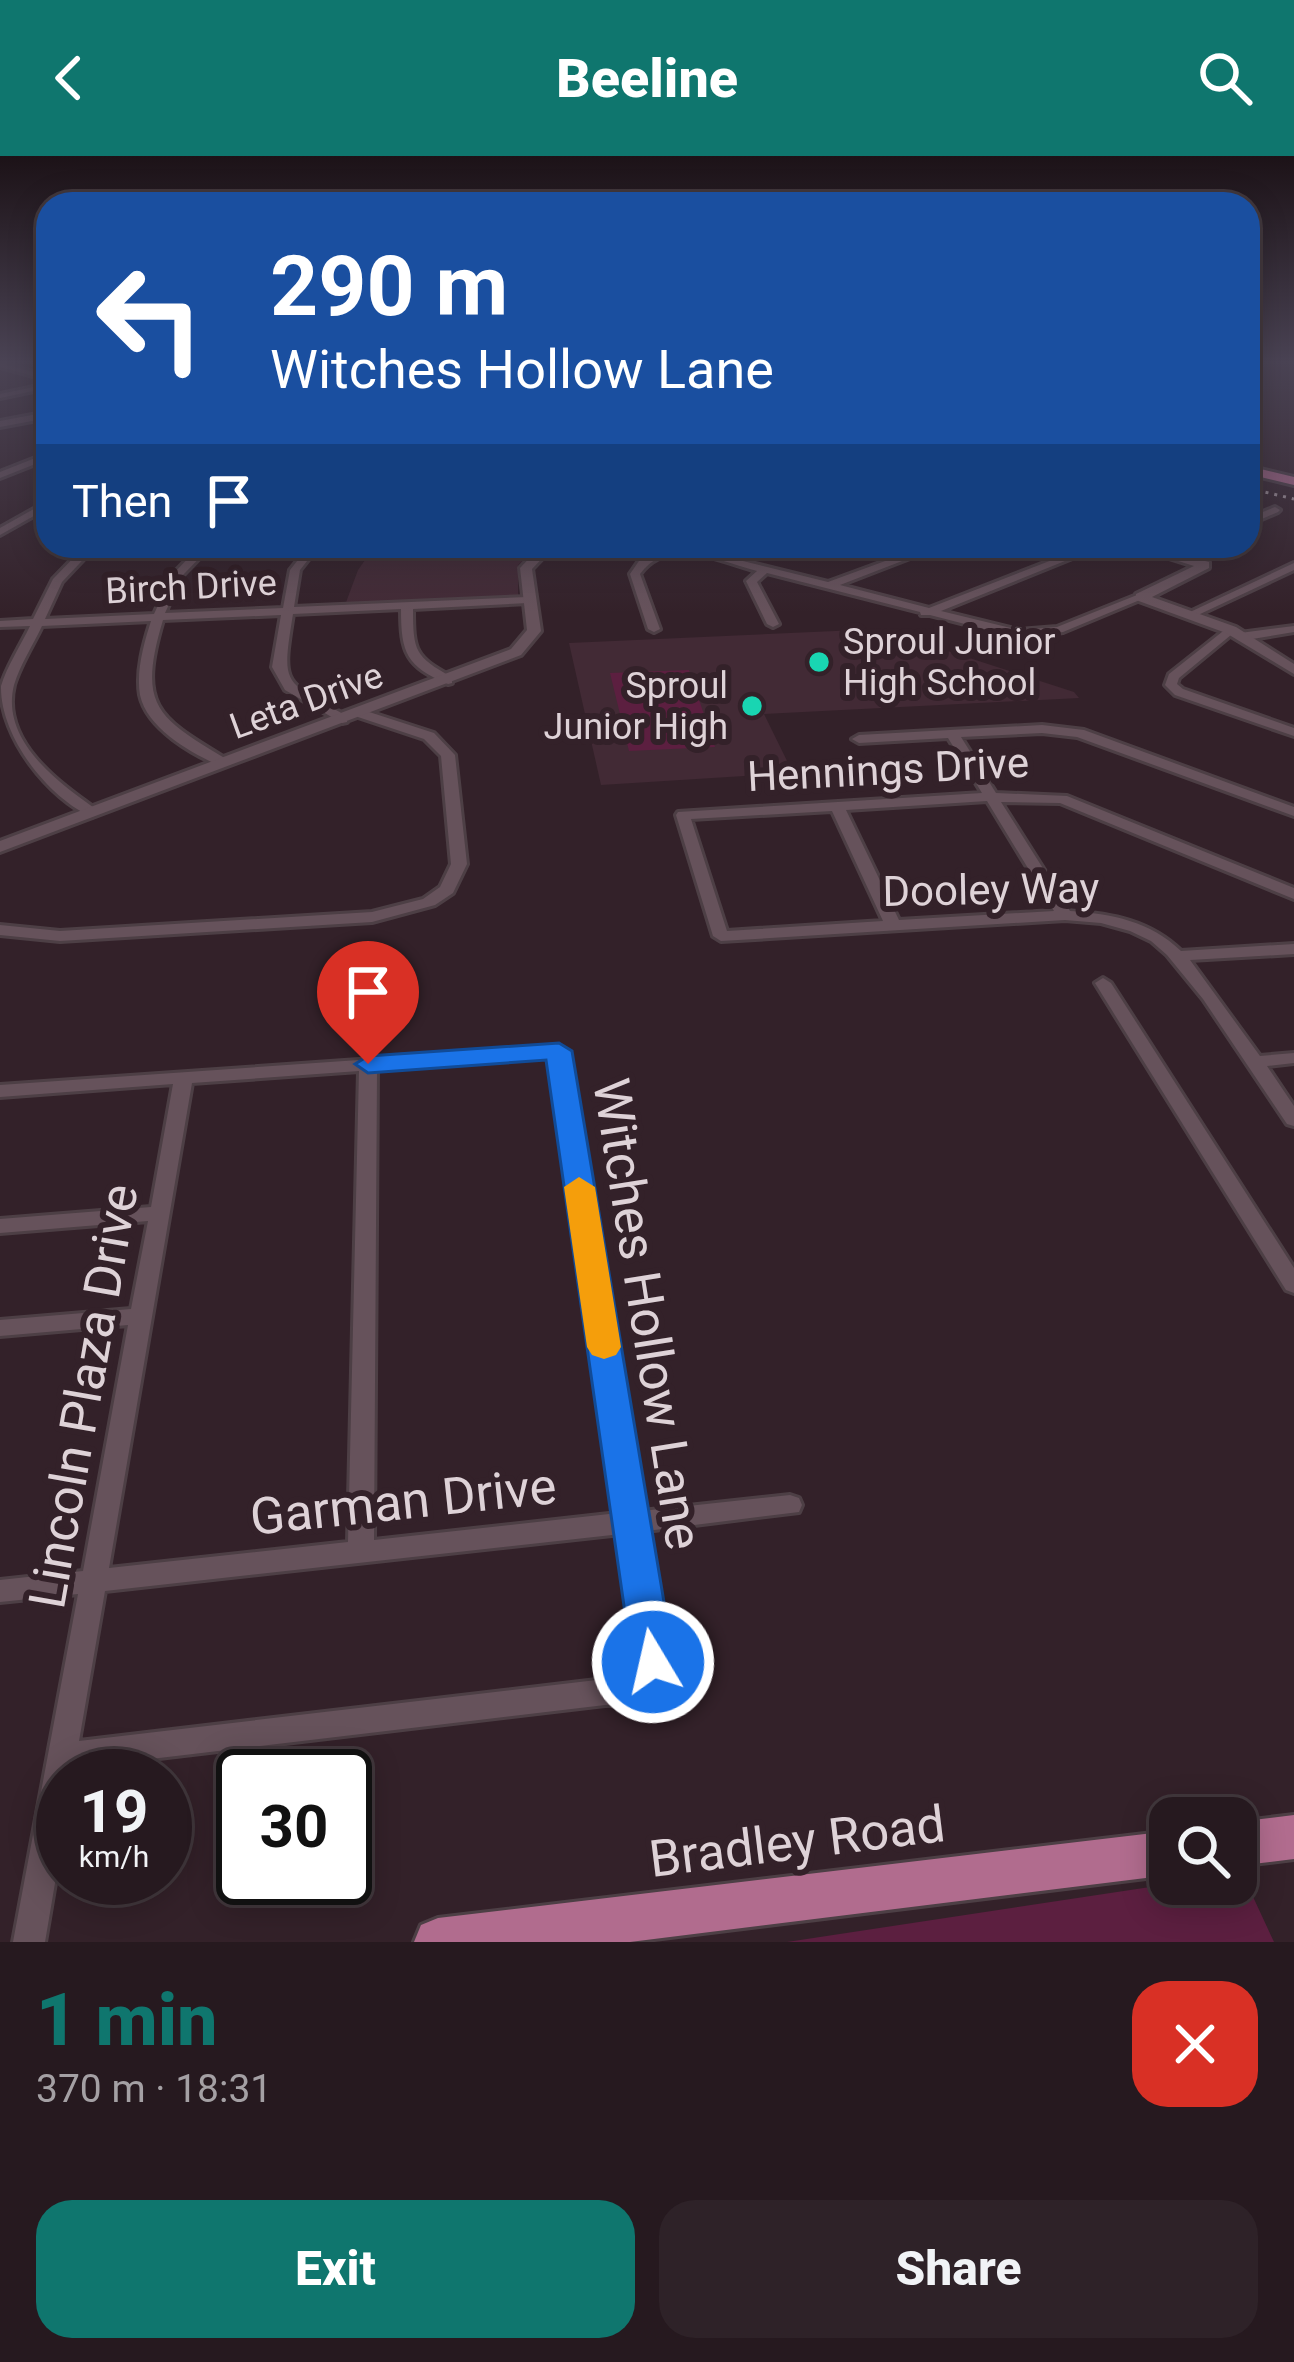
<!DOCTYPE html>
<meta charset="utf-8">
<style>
:root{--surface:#26191f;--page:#2e2228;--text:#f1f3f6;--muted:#a4a0a4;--line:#42383d;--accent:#0f766e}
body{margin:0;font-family:Roboto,sans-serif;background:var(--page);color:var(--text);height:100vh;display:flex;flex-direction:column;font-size:45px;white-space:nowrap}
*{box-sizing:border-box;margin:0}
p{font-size:39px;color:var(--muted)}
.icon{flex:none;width:66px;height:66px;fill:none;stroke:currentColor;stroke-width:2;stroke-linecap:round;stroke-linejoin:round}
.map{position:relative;height:1786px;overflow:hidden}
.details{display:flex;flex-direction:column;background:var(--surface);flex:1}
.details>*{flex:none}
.hud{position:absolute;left:36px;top:36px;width:1224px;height:366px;border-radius:36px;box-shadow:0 6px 30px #0003,0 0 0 3px var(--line);background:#1a4fa0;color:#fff;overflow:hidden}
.controls{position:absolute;left:1149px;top:1641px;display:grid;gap:24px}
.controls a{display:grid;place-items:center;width:108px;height:108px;border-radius:24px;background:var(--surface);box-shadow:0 6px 30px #0003,0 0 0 3px var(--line);font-size:60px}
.speed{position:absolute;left:36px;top:1593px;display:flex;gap:24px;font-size:60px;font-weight:700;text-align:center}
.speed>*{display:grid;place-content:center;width:156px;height:156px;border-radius:50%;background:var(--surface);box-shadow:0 6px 30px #0003,0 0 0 3px var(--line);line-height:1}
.speed small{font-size:30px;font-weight:400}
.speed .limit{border:6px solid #111;border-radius:18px;background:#fff;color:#111}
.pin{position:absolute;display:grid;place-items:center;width:102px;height:102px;color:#fff;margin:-123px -51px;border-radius:50% 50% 50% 0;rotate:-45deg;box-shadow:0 0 12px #0007}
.pin .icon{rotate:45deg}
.me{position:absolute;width:132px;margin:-66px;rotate:351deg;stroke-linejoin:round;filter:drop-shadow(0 0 9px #0008)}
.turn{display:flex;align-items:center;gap:42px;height:252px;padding:0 36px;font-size:54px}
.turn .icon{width:156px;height:156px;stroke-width:2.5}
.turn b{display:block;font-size:84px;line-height:102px}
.then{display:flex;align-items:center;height:114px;padding:0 36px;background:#0003;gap:24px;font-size:45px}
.round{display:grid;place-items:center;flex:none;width:126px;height:126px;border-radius:36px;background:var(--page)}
.overview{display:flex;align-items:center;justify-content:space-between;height:204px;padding:0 36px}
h1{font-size:72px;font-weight:800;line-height:90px;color:var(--accent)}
.primary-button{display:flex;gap:24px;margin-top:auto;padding:24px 36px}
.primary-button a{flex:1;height:138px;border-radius:36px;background:var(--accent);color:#fff;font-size:48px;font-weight:800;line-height:138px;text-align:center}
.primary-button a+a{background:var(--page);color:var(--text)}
header{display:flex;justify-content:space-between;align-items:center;height:156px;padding:0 36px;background:var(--accent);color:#fff;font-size:54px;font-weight:800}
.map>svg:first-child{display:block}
</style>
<header><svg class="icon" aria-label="back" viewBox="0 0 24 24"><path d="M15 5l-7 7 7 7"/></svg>Beeline<svg class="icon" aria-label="search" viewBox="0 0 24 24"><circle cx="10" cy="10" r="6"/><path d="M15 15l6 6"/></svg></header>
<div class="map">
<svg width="1294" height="1786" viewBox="0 0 1294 1786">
<rect width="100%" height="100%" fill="#332129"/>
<g fill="#422a35">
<path d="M375,390H538L518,409V441L345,449L358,414Z"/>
<path d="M880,473L1074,536L1079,542L764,558L793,617L601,629L569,487Z"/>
</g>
<g fill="#5c1f40">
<path d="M689,514L715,591L629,595L610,517Z"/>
<path d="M1242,1717L1274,1786H787L1170,1728H1236V1718Z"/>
</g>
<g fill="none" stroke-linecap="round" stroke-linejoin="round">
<defs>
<g id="minor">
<path d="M0,207L48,220V224L0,211Z"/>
<path d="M48,228V232L0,242V238Z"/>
<path d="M48,256V262L0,271V265Z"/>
<path d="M48,297V303L0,322V316Z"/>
<path d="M48,345V352L0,379V372Z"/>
<path d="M1275,351L1280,354L1278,356L1248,369V362Z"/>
<path d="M85,390H96L62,426L45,463L154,458L172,419L200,390H211L182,420L165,457L283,452L290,414L309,390H319L300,414L294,451L528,441L534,444L528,447L413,453C413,495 415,501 452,521V527L448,528C406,510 401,497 401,453L293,458C281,532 283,524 347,560V566L342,567L285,534L272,511L281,459L163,464C137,551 157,561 228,604L230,607L223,611C194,599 147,573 140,539C136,515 144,487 151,465L42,470C33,489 20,509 14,529C0,585 59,627 97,654L99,657L92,661C50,643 0,582 1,530C7,510 21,489 30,470L0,471V465L33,463L53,423Z"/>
<path d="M668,390C689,390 717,403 735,400C752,398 765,390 783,390L743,405L828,426L926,390H941L840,429L929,452L1088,390H1102L941,455L1019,474L1057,471L1137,439L1147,441L1063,476L1019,482L930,459H921L920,456L767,417L757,426L779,468L773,471L767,468L746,425L757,415C719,405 668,379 640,418L660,473L654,476L648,473L630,418L641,402Z"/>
<path d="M1181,390H1195L1173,401L1164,399Z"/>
<path d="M1294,407V414L1198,459L1188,457Z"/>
<path d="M1294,470V476L1240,485L1234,481L1240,477Z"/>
<path d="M1227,472L1237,474L1179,522L1177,528L1183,533L1294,572V580L1175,539L1165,529L1169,518Z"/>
<path d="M360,553L434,577L455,599L467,708L453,737L435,749L372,766L60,785L0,779V769L60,775L372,756L423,743L440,731L451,708L441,600L424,583L355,560V554Z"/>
<path d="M1042,569L1084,574L1294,651V660L1077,581L1042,577L961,581L996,637L1067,640L1294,732V743L1060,647L1001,646L1070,755C1112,758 1150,765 1181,795L1294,788V798L1190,804L1260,900L1294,897V907L1267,910L1294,950V970L1287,968L1203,843L1167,799L1151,785L1130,775L1101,767L1065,764L721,785L713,780L676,659L678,656L982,637L948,582L859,587L852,583L859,579ZM987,645L1054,755L899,764L846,654ZM832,655L883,765L727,775L691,663Z"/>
<path d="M1103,822L1111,827L1294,1112V1137L1286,1134L1095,827Z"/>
<path d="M559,890L568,895L642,1355L790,1339L799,1342L802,1349L799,1356L646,1375L667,1506L678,1535L674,1544L664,1548L605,1549L75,1612L73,1620H63V1680L45,1786H13L78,1438L0,1446V1424L83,1415L128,1169L0,1180V1164L131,1153L148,1065L0,1077V1063L151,1051L173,928L0,941V929ZM551,901L618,1357L374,1384L377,914ZM359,915L348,1386L109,1412L192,927ZM621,1378L639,1506L646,1523H605L79,1585L105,1435Z"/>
</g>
<g id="tertiary">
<path d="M541,390H554L532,413L541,475L521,499L0,696V685L511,493L527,474L520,412Z"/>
<path d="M1131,390H1150L1209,406V412L1152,441L1236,471L1294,508V518L1226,477L1136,444V438L1194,410Z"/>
</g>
<g id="primary">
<path d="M1248,310L1294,321V329L1248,318Z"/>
<path d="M1294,1659V1703L1236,1710V1666Z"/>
<path d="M1170,1675V1719L630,1786H414L421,1769L438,1762Z"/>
</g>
</defs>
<use href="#minor" stroke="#4d3f45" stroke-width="6"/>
<use href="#tertiary" stroke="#4d3f45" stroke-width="6"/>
<use href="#primary" stroke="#4d3f45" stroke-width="6"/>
<use href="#minor" fill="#66525b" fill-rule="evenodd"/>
<use href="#tertiary" fill="#66525b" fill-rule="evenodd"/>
<use href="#primary" fill="#b16c8e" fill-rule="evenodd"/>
<path stroke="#ab9da3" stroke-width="3" stroke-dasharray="3 6" stroke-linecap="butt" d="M1248,332L1294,343"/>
</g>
<linearGradient id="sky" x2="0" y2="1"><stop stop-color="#1c1217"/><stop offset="0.45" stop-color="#4a4354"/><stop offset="1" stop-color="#4a4354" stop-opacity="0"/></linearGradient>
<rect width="1294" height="457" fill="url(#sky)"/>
<path fill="#1a73e8" stroke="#114b97" stroke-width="3" d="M559,887L572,895L674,1506L668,1519L653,1524L638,1519L632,1506L546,904L368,917L355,908L368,900Z"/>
<path fill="#f59e0b" d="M579,1021L595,1031L621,1191L616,1199L604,1203L592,1199L587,1191L564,1031Z"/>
<g fill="#19d5b2" stroke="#332129" stroke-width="4.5">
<circle cx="819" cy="506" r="12"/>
<circle cx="752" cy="550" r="12"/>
</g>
<g text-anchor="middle" stroke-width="12" stroke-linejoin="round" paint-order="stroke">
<g font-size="36" fill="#ded2d7" stroke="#332129">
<text transform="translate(191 430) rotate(-3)" y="13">Birch Drive</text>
<text transform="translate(306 544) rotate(-20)" y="13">Leta Drive</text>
</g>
<g font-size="36" fill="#ded2d7" stroke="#332129" text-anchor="start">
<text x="843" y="498">Sproul Junior<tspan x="843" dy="41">High School</tspan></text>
<text x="728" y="542" text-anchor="end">Sproul<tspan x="728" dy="41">Junior High</tspan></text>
</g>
<g font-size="42" fill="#ded2d7" stroke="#332129">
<text transform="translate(888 613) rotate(-3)" y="15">Hennings Drive</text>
<text transform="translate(991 733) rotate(-1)" y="15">Dooley Way</text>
</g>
<g font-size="51" fill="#ded2d7" stroke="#332129">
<text transform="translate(648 1158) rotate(81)" y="18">Witches Hollow Lane</text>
<text transform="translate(83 1240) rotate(-80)" y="18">Lincoln Plaza Drive</text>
<text transform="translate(403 1345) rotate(-6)" y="18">Garman Drive</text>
<text transform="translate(797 1685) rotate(-7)" y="18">Bradley Road</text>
</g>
</g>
</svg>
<div class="controls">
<a><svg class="icon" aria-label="search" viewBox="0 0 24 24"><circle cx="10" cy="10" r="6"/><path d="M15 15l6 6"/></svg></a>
</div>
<div class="speed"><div>19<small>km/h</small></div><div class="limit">30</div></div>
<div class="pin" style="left:368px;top:908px;background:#d93025"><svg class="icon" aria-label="arrive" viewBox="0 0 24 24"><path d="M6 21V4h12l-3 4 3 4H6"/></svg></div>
<svg class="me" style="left:653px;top:1506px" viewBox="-20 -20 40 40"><circle r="17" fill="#1a73e8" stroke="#fff" stroke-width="3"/><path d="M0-11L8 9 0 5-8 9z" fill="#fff"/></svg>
<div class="hud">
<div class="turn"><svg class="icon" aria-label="left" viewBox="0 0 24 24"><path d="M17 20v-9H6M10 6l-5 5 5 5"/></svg><div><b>290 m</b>Witches Hollow Lane</div></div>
<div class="then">Then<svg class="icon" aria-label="arrive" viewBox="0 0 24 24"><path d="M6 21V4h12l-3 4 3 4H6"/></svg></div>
</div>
</div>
<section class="details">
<div class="overview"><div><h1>1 min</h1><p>370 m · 18:31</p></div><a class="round" style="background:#d93025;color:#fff"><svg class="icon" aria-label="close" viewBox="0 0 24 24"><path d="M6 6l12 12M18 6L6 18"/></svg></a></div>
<div class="primary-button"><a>Exit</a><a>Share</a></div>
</section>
